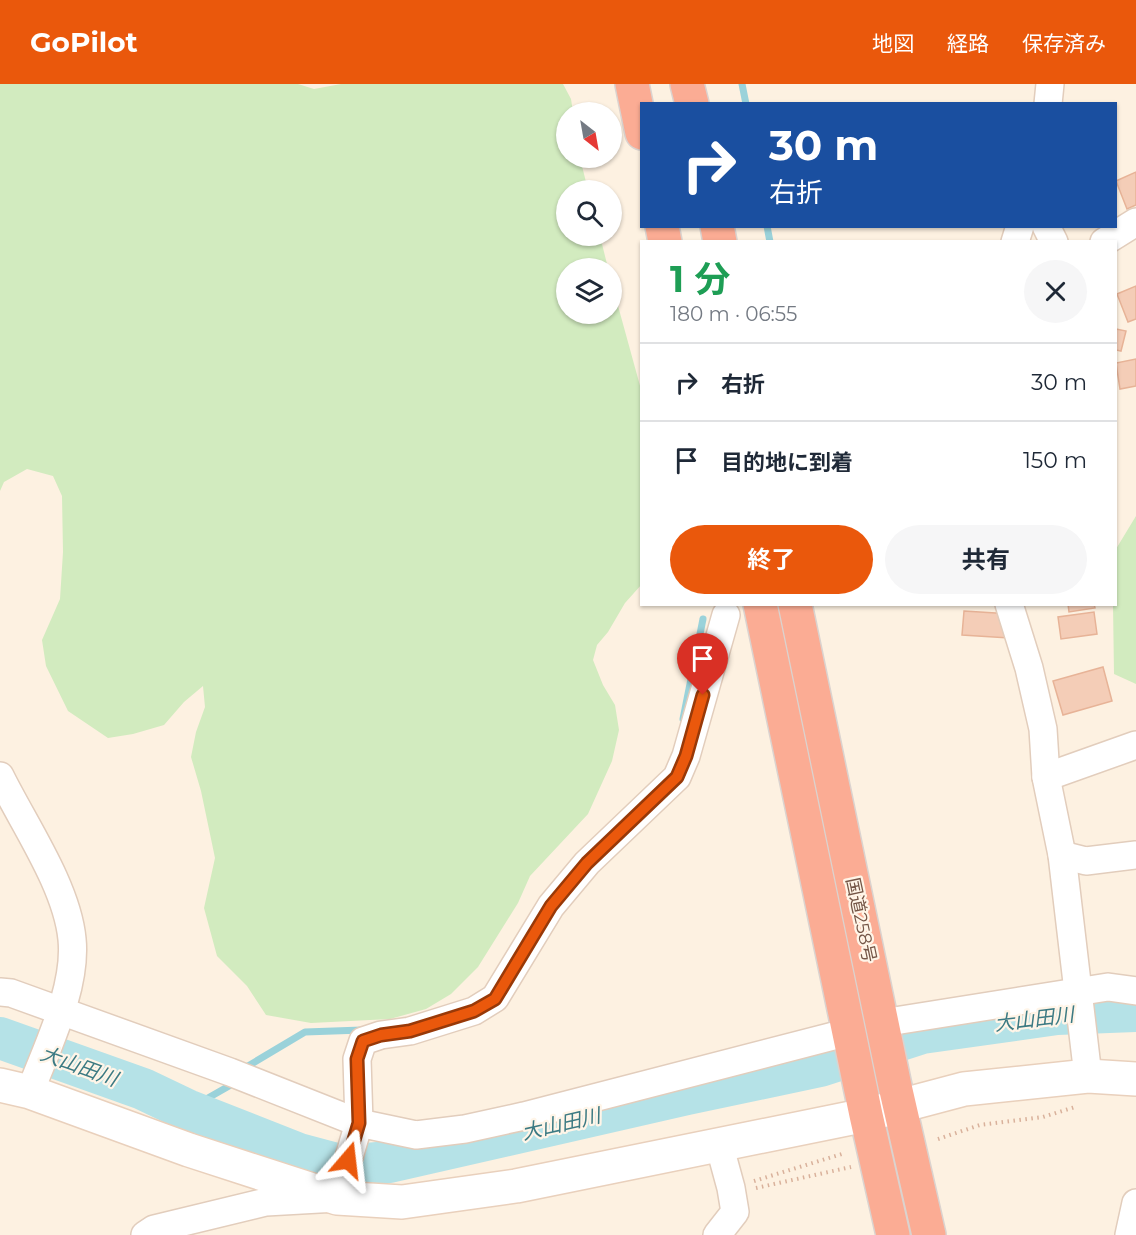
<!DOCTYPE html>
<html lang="ja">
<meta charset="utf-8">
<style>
:root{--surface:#fff;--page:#f6f6f7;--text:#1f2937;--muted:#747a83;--line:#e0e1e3;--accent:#ea580c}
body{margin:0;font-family:Montserrat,"Noto Sans JP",sans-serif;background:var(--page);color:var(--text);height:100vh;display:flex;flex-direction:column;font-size:22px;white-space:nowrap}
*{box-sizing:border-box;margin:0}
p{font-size:20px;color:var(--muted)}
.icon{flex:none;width:33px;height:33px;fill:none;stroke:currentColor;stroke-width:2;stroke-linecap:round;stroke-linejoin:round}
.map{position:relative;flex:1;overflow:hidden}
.side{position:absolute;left:640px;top:156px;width:477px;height:366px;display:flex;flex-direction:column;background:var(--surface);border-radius:0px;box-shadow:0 2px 4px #0004}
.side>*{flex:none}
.guide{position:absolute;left:640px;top:18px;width:477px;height:126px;border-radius:0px;box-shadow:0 2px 4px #0004;background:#1a4fa0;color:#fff;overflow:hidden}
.needle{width:39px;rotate:149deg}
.tools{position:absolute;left:556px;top:18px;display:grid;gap:12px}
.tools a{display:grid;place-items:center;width:66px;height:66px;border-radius:50%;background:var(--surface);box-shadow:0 2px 4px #0004;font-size:30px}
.pin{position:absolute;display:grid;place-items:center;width:51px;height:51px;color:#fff;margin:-62px -26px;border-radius:50% 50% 50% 0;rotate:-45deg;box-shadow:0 0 6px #0007}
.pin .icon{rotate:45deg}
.me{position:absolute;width:66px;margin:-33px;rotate:17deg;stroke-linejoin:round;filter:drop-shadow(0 0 4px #0008)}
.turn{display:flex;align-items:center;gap:21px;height:126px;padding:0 30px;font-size:27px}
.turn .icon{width:78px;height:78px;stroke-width:2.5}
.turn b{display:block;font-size:42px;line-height:51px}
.round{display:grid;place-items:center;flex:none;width:63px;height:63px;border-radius:32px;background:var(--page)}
.overview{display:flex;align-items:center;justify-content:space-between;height:102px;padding:0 30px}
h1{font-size:36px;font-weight:700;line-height:45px;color:#1e9e55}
.button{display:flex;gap:12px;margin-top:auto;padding:12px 30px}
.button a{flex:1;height:69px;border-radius:36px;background:var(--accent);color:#fff;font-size:24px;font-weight:700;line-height:69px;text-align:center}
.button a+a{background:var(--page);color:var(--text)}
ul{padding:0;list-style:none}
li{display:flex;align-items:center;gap:18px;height:78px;padding:0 30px;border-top:2px solid var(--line)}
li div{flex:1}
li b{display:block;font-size:22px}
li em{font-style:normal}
header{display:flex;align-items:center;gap:36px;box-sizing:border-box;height:84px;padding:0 30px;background:var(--accent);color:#fff}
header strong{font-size:28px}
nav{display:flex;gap:33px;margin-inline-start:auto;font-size:21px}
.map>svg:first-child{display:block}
</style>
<header>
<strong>GoPilot</strong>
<nav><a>地図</a><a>経路</a><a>保存済み</a></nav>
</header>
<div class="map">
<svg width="1136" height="1151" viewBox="0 0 1136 1151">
<rect width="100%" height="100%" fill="#fdf1e1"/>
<g fill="#d2ebbf">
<path d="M0,0H298L314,5L341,0H563L571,15L573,28H567V74H580L588,106H567V152H600L608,184H567V230H612V200L642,309V500L625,519L608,548L597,561L593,576L603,601L615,621L619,646L612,677L588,730L530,792L518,819L478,883L451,910L426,925L390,935L311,939L266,931L247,902L217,872L204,824L215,774L201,707L191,673L196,648L205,623L203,602L184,618L164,641L133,650L108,654L68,627L46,582L42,556L60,515L63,468L62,412L53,392L27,385L4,398L0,407Z"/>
<path d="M1136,432V600L1114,590L1113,521L1116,520V465Z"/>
</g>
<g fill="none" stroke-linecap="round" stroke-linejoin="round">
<g stroke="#9ad2da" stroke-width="7">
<path d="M742,0L746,20"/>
<path d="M767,142L770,158"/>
<path d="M683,635L703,535"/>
<path d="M243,985L305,948L362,946"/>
<path d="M187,1026L229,1002L234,996"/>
</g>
<path stroke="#b5e2e7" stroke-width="42" d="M0,954L143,1005L187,1026L299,1070L344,1082L389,1078L687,1010L820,982L922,949L1057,930L1136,927"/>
</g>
<g fill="#f4cdb7" stroke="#e7b397" stroke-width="1.5">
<path d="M1136,88V121L1127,125L1116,97Z"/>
<path d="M1136,202V235L1128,238L1117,210Z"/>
<path d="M1116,245L1126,247L1121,267L1116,266Z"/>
<path d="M1136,275V302L1120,305L1116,279Z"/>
<path d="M1068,520H1094L1095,524L1069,528Z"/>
<path d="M964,527L1011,530L1009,554L962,551Z"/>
<path d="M1094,528L1097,550L1061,555L1058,533Z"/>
<path d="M1103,583L1112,617L1063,631L1053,597Z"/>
</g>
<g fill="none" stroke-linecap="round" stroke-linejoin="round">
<defs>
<g id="street">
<path d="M1048,20L1050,0"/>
<path d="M1046,142L1054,158"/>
<path d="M1015,158L1020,142"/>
<path d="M1104,158L1136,138"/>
<path d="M1009,520L1029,584L1043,645L1046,693L1062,771L1088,992"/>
<path d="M0,692C23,739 67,802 72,855C77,904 47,963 30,1008"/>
<path d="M1046,693L1136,661"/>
<path d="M1062,771L1086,777L1136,771"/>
<path d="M0,908L11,909L230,988L359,1039L416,1051L465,1045L524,1032L849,948"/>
<path d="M882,939L1108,903L1136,907"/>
<path d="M145,1151L154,1145L266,1118L337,1114L359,1039L357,975L363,957L381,951L410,947L474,927L495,914L551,822L587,779L677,693L686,672L726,531"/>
<path d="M717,1151L735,1128L731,1104L719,1060"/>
<path d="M1129,1151L1136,1119"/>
</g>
<path id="secondary" d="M0,1001L30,1008L189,1066L337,1114L402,1118L516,1102L866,1031L964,1005L1088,992L1136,995"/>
<g id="highway">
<path d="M632,0L642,49"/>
<path d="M687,0L692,20"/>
<path d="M662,142L665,158"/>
<path d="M717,142L720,158"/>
<path d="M760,520L866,1031L893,1151"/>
<path d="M795,520L895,1002L929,1151"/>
</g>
</defs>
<use href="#street" stroke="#e2cdbc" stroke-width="30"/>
<use href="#secondary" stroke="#e9d0bc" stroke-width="36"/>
<use href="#highway" stroke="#dbd3cf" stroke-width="36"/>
<g stroke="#d9b19b" stroke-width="4" stroke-dasharray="1.5 4.5" stroke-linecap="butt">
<path d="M938,1055L980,1041L1043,1033L1075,1023"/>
<path d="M754,1097L842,1070"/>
<path d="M756,1104L851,1083"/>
</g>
<use href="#street" stroke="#fff" stroke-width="27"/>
<use href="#secondary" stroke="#fff" stroke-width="33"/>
<use href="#highway" stroke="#fbac94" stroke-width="33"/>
</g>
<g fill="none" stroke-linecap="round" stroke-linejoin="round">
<defs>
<path id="route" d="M348,1076L359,1039L357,975L363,957L381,951L410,947L474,927L495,915L551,822L587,779L677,693L686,672L703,611"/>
</defs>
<use href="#route" stroke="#983908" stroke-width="15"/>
<use href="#route" stroke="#ea580c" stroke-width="10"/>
</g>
<g text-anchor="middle" stroke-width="4.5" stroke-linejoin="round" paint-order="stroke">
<g font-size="18" fill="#755647" stroke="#fff5e8">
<text transform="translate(861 836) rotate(78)" y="6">国道258号</text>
</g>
<g font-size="20" font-style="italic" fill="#3c7a83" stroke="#fff5e8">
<text transform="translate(1034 935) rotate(-7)" y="7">大山田川</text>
<text transform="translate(79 982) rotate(20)" y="7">大山田川</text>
<text transform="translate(561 1040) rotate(-13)" y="7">大山田川</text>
</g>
</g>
</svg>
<div class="tools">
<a><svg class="needle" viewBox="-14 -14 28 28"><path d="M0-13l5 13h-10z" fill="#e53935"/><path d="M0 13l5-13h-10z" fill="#747a83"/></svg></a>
<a><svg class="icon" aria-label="search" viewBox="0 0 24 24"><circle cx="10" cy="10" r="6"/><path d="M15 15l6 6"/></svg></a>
<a><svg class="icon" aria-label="layers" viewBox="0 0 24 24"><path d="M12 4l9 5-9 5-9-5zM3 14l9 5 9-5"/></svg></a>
</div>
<div class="pin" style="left:703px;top:611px;background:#d93025"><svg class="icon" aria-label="arrive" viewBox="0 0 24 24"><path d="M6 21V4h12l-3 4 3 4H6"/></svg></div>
<svg class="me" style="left:348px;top:1076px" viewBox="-20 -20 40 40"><path d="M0-17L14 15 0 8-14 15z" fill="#ea580c" stroke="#fff" stroke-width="4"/></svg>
<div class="guide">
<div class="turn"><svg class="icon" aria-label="right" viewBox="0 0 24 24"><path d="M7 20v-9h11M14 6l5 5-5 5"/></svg><div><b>30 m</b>右折</div></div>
</div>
<section class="side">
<div class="overview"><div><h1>1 分</h1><p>180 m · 06:55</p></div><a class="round"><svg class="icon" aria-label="close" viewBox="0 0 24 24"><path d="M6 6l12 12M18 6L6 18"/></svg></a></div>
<ul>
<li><svg class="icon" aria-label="right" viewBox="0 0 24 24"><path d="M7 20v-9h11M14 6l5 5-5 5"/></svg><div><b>右折</b></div><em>30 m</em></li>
<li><svg class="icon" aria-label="arrive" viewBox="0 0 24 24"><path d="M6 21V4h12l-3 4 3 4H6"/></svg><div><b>目的地に到着</b></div><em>150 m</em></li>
</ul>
<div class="button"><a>終了</a><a>共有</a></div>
</section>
</div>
